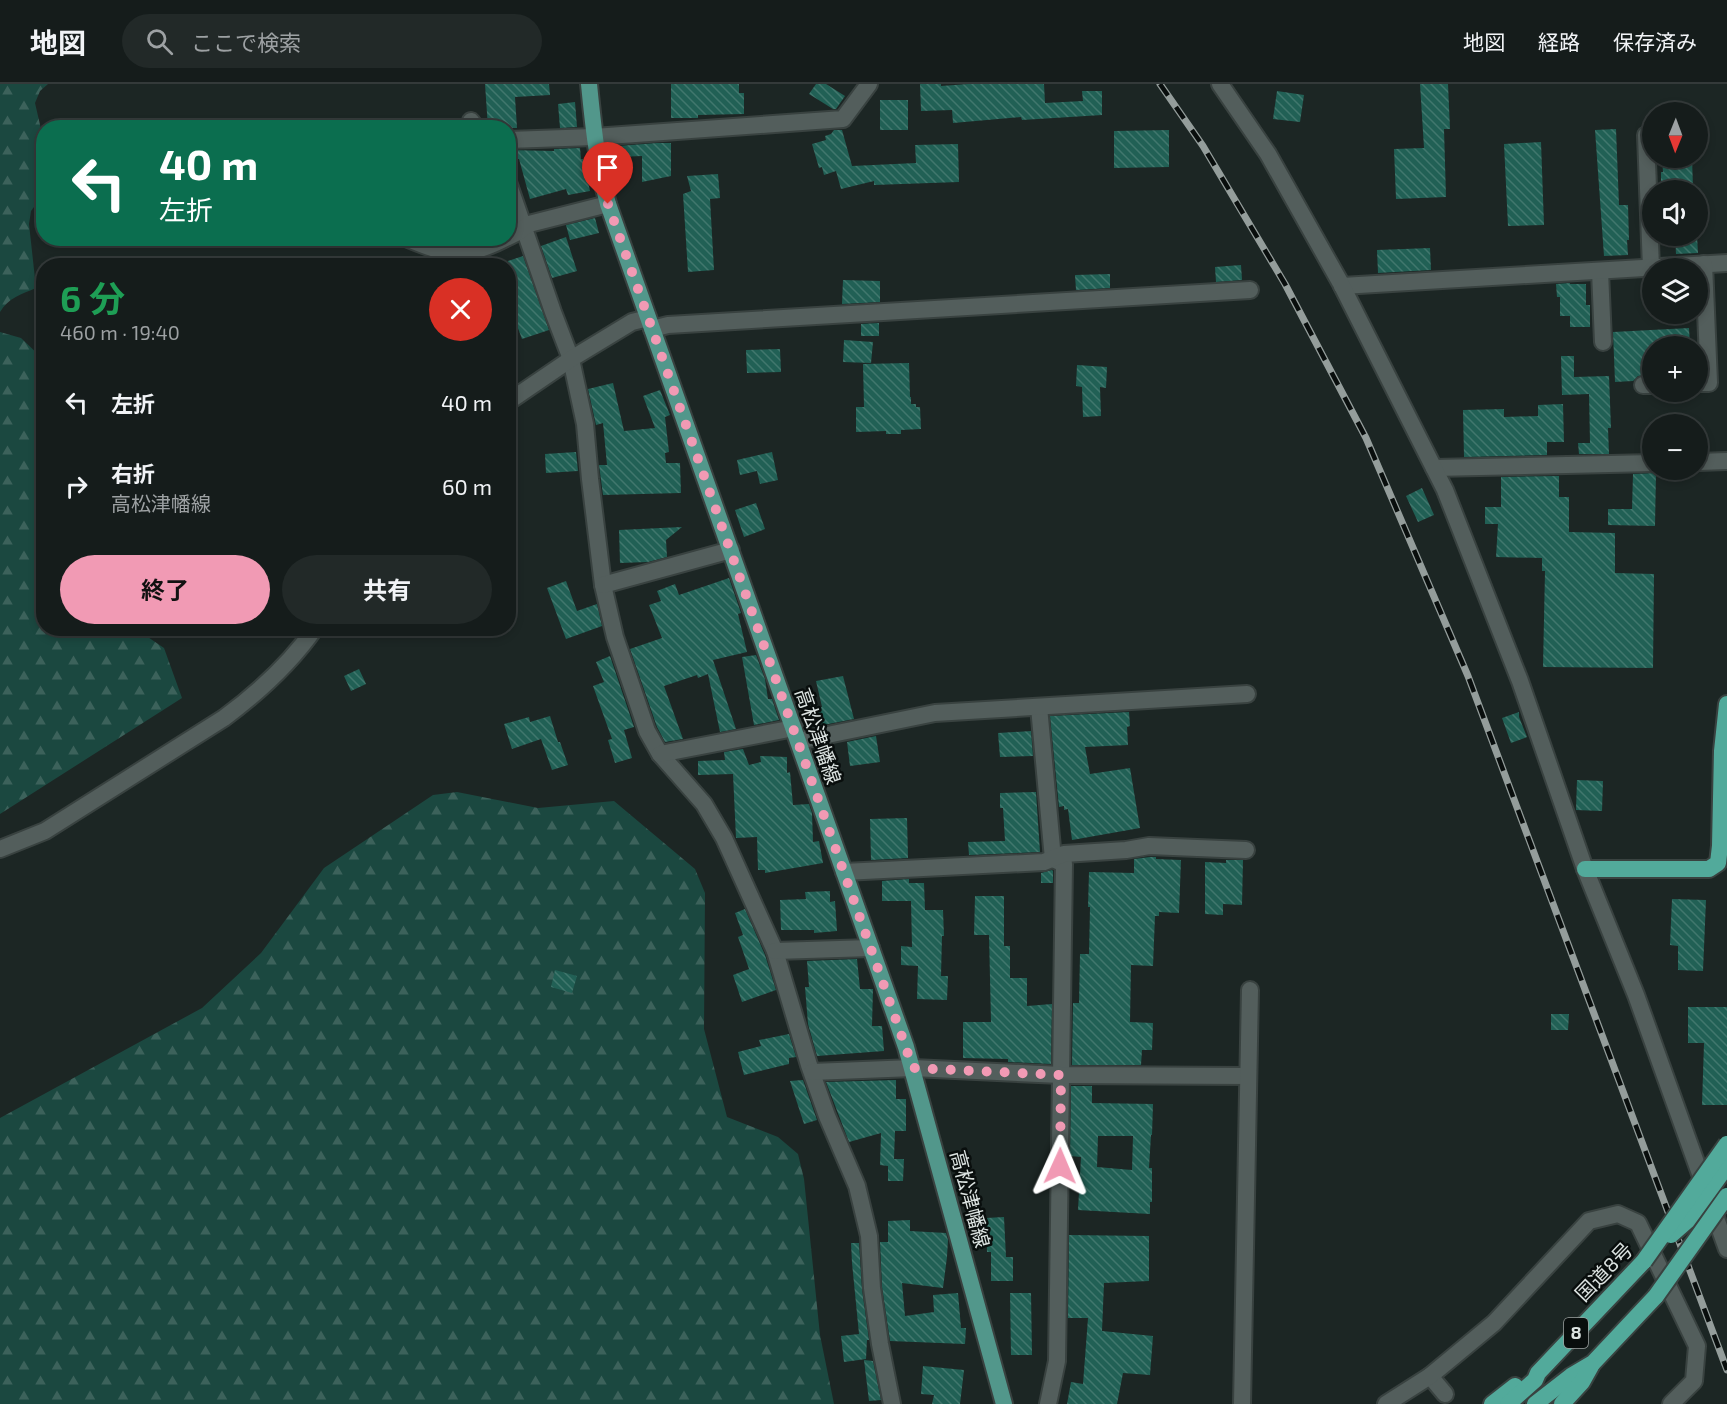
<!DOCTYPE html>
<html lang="ja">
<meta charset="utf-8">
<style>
:root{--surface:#151c1b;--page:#222928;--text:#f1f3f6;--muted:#9da1a3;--line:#343a3a;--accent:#f19ab4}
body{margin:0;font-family:"Exo 2","Noto Sans JP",sans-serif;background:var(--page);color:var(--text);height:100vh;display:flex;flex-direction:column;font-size:22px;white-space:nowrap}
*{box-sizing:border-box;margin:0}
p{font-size:20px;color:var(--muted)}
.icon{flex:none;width:33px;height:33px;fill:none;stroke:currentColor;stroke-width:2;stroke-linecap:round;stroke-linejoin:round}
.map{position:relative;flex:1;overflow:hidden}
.side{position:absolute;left:36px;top:174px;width:480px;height:378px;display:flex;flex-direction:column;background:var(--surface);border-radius:24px;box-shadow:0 3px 9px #0003,0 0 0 2px var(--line)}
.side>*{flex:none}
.guide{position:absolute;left:36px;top:36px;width:480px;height:126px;border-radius:24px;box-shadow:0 3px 9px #0003,0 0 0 2px var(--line);background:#0b6e4f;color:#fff;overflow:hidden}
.needle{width:39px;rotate:181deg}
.controls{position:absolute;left:1642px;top:18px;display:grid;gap:12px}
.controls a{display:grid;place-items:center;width:66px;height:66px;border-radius:50%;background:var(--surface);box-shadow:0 3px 9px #0003,0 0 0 2px var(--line);font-size:30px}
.pin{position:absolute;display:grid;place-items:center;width:51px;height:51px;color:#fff;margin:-62px -26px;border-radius:50% 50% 50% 0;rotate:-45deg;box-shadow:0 0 6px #0007}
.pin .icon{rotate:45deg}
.me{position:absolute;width:66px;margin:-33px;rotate:1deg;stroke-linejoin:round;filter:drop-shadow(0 0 4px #0008)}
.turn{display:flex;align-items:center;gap:21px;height:126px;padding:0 24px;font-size:27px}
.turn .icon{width:78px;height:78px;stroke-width:2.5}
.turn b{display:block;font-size:42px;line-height:51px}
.round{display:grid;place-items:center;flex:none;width:63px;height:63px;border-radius:32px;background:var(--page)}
.overview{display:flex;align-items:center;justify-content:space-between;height:102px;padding:0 24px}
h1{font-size:36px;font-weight:700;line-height:45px;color:#1e9e55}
.primary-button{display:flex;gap:12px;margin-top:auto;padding:12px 24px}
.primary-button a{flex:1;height:69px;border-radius:36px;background:var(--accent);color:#111;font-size:24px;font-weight:700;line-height:69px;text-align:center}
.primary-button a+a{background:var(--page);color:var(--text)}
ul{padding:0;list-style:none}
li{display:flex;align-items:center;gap:18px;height:84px;padding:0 24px}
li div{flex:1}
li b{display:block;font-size:22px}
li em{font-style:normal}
header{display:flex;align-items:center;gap:36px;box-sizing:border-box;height:84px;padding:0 30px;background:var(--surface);border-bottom:2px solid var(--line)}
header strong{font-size:28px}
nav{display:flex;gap:33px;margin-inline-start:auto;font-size:21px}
.search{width:420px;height:54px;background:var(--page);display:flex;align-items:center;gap:15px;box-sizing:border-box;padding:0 21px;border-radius:33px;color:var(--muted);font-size:22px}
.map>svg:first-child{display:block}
</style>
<header>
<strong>地図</strong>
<div class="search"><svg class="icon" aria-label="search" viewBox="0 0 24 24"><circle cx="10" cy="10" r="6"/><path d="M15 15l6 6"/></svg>ここで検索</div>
<nav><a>地図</a><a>経路</a><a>保存済み</a></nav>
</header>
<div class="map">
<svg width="1727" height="1320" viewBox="0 0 1727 1320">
<defs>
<pattern id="forest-firs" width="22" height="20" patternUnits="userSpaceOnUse" patternTransform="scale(1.5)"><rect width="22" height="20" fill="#1b4840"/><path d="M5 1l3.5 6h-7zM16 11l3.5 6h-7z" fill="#3c625b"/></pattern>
<pattern id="cemetery-stones" width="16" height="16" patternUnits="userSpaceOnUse" patternTransform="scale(1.5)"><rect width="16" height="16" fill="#1b4840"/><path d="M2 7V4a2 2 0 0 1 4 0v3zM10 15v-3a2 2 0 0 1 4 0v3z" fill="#3c625b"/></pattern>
<pattern id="building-back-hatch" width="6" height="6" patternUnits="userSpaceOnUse" patternTransform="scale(1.5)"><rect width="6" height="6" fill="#216055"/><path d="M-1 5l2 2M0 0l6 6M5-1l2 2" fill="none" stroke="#41776d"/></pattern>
</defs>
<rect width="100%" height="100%" fill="#1c2624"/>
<g fill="url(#forest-firs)">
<path d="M0,0H48L40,7L35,19L44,58L43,111L31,127L29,140L36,204C22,210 8,214 0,228Z"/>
<path d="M0,248L21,254L43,275L44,544L136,545L164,564L182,614L0,730Z"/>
<path d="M457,708L538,724L614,717L695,785L705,809L704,945L727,1033L778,1053L798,1070L804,1095L820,1251L834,1320H0V1034L202,924L261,869L324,784L433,711Z"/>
</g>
<path fill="url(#cemetery-stones)" d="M329,174L330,181H286V177Z"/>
<g fill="url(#building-back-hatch)" fill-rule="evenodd">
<path d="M485,0H549L550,11L515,13L517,44H488Z"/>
<path d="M671,0H739V9H744V30L698,31V34H671Z"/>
<path d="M816,0H826L845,12L836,25H833L809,10Z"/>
<path d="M920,0H941V2L968,0H1044L1045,19L1083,17L1082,7H1102V31L1022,36L1021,33L953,39L952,26L921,27Z"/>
<path d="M1420,0H1448L1450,45H1444L1446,113L1396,115L1394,65L1424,64Z"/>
<path d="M1277,7L1304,11L1300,38L1273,35Z"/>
<rect x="880" y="16" width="28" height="30"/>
<path d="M575,18L577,43L560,44L558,20Z"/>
<path d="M1616,45L1619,121H1628L1629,156H1627L1628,171L1604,172L1595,46Z"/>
<path d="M834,46H842L852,82L916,79L915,61L958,60L959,98L874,101V97L841,105L836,87L824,91L822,83L819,84L812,60L826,56L825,52L831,50Z"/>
<path d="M1169,46V83L1114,84V47Z"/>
<path d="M1541,58L1544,141L1508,142L1504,60Z"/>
<path d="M657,59H671V92L642,98V72L618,73V62Z"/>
<path d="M580,64L581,75H583L590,107L568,111L566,105L530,115L519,75H508V66L554,67V65Z"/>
<path d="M1662,74H1692L1693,104L1666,105L1665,101H1661V88H1663Z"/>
<path d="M718,90L720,114L710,115L714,186L688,188L683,110L691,107L687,92Z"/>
<path d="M595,134L599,149L570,156L566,141Z"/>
<path d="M1675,152H1697L1698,169L1676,170Z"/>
<path d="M566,153L577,187L552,194L541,162Z"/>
<path d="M1430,164L1431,186L1378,189L1377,166Z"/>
<path d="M523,172L549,246L522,255L509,220L517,217L508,196V177Z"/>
<path d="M1241,181L1242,196L1216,198L1215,183Z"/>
<path d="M1110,190V204L1076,206L1075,191Z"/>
<path d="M843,196L880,197V218L842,220Z"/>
<path d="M1570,199V200H1586V221H1590V243H1570V232H1560V213H1557L1556,200Z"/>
<path d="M879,239V252H861V240Z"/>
<path d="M1689,244L1690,262H1653V291L1638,292L1633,297L1615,298L1613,248Z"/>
<path d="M844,256L873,258L871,279L843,278Z"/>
<path d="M780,265L781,288L747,289L746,266Z"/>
<path d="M1561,272H1574V293L1609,292L1611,344H1608L1609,370H1579L1578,359H1590L1589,310L1562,311Z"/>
<path d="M909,279L910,313H911V320H916V323H920L921,345L901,346V350H886V347L856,348V323H864L863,280Z"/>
<path d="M1077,281L1107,283L1106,304L1100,303L1101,332L1083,333L1082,303L1076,302Z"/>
<path d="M613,299L624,347L655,344L643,312L660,306L670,331L665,333L669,368L665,369L666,379H680L681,409L603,411L599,381H607L603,339L596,341L588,305Z"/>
<path d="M1563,320L1564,358H1547V371L1464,373L1463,326L1504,325V333L1538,332V321Z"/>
<path d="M576,368L578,387L546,389L545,370Z"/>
<path d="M772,368L778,396L760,400L757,387L740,391L737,376Z"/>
<path d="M1656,389L1655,442L1608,441V425H1632L1633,390Z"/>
<path d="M1559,392V413H1569V448L1615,449V489L1654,490L1653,584L1543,583L1545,487H1542V474L1496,473L1498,440H1485V423H1501V393Z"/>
<path d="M1422,404L1434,431L1418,438L1406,412Z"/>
<path d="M756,419L765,445L744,453L735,426Z"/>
<path d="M682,443L666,456L667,473L648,478L620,479L619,446Z"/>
<path d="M729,494L741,529L738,530L747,568L713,576L736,645L720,648L708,590L698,594L697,591L664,602L683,655L665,658L657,643L630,565L662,554L649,521L661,517L657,507L675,500L679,511Z"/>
<path d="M566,497L577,527L597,520L602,542L566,555L547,504Z"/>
<path d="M756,571L765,595L768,615H772L779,636L754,641L742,573Z"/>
<path d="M610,572L634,643L624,646L632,674L615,679L608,656L612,655L593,602L604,598L596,578Z"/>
<path d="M359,585L366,600L351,607L344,592Z"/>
<path d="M843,592L854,635L818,642L814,625L822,623L816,597Z"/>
<path d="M1129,628L1130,642L1127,643L1128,661L1085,663L1090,690L1130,684L1140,744L1072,756L1068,725L1064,726V722L1059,723L1050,632Z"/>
<path d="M1519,628V633L1527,653L1511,659L1502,634Z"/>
<path d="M550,632L558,658H560L568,681L552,686L541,655L512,665L504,640L529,633L530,638Z"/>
<path d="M1031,647L1033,672L1000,673L998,649Z"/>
<path d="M876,652L880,678L850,682L847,658Z"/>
<path d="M743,665L749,681L761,678L760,672L787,673V689L790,688L793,721L809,720L812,729L813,758L819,757L823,779L765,789V786H758L757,753L736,754L733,690L698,691V677L725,676L724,668Z"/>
<path d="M1577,696L1603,697L1602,727L1576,726Z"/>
<path d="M1036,708L1040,768L969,771L968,758L1005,757L1003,724H1000V709Z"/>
<path d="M907,734L908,774L871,776L870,735Z"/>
<path d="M1150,773H1156V775L1181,776L1179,829L1159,828V832H1155L1153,882L1131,881L1130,938L1153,939L1152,966H1142L1141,981H1072L1073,919H1079L1080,870H1089L1090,823H1088L1089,788L1134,789V775Z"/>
<path d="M1226,776H1243L1242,821L1223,820V831L1205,830V778L1226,779Z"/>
<path d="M1052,786L1053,787V799H1041V789Z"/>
<path d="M909,795V799H924L925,826H943L944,852H942L941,892H948L947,916L917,915L918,882L901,881V862L912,863L911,817H882V797Z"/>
<path d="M830,807V818L835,817L837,847L814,849V846H781L780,816L806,815L805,808Z"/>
<path d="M975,812H1004V862H1010V894H1027V922L1052,920L1051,980L1008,978V975L963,974V938H991L989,851H974Z"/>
<path d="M1672,815L1706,816L1703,887L1678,886V862L1670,861Z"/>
<path d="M745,825L765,871L776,906L742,918L733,891L749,885L738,853L743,851L735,829Z"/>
<path d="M857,875L860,905H873L872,942H882L884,967L817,972L808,940L805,903H809L807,877Z"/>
<path d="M555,886L577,892L572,909L551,903Z"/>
<path d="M1688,923H1727V1021H1702L1704,959H1688Z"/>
<path d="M1551,930H1569L1568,946H1551Z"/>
<path d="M789,950L796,973L789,974V980L744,991L738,968L761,962L759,956Z"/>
<path d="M803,996L817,1036L804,1040L790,997Z"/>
<path d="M896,996V1015H906V1047H895L894,1075H904L903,1097H888V1082L880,1081L881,1049L849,1058L826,998Z"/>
<path d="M1071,1002H1092V1019L1153,1020L1152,1051H1151L1149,1084H1152V1118H1150V1130L1078,1126L1081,1073L1070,1072ZM1098,1052H1133L1132,1086L1097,1083Z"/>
<path d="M1004,1133L1006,1173H1013V1197H991V1168H987L986,1134Z"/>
<path d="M910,1136V1147L946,1149L948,1156L947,1173L943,1204L902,1199L905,1232L934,1228L933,1211L958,1209L961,1244H966L965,1260L890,1257L882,1203L880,1158H888V1137Z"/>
<path d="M1069,1151L1149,1152V1197L1104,1199L1102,1247L1153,1252L1150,1291L1123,1289L1117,1320H1067L1071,1298L1083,1300L1088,1234H1068Z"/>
<path d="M851,1159H859L862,1205L869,1256H867L866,1275L844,1278L841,1252L859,1250L852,1179Z"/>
<path d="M1010,1209H1031L1032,1271H1011Z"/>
<path d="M864,1276L873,1277L881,1316L869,1317Z"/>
<path d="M923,1282L964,1286L960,1320H932L934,1311L921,1310Z"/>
</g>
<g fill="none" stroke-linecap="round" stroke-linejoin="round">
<defs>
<g id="minor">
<path d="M471,37L476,44"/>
<path d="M1646,51L1651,184"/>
<path d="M508,56L594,53L843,35L869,0"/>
<path d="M508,98L553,228L571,275L585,340L590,395L603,501L615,553L647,647L660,670L704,720L724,754L775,867L809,981L827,1032L857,1102L869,1152L872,1204L880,1260L892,1320"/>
<path d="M508,153L520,147L529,140L608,120"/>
<path d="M406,154C447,171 464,176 506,154"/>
<path d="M1600,187L1603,258"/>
<path d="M1342,202L1727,179"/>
<path d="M652,245L668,241L1250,206"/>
<path d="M1698,299H1709L1704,180"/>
<path d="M1643,301H1653"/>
<path d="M1698,378L1727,377"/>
<path d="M1434,384L1653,379"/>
<path d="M603,501L731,466"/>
<path d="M1039,623L1053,775L1064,780L1057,1277L1048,1320"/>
<path d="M798,657L935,629L1247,610"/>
<path d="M660,670L794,644"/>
<path d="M844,788L1044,778L1064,770L1126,766L1149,762L1246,766"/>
<path d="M775,867L871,864"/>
<path d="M812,988L913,984L1061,991L1248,992"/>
<path d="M1430,1292L1445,1310"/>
<path d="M1242,1320L1250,906"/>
<path d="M1386,1320L1430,1292L1494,1239L1589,1137L1618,1130L1638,1139L1697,1262L1694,1297L1671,1320"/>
</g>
<g id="tertiary">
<path d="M1220,0L1268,70L1340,198L1445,406L1520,597L1585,785L1636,911L1727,1165"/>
<path d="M508,318L571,275L632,238L648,234"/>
<path d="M0,765L45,747L224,634C259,608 290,580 315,544"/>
</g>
<path id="primary" d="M589,0C593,41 597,80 608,120L906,963L1004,1320"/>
<g id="trunk">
<path d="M1585,785H1709L1718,779L1720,762L1722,667L1727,620"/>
<path d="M1492,1320L1515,1302"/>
<path d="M1508,1320L1535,1296L1538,1289L1644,1177"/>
<path d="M1535,1320L1571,1292L1593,1279L1656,1212"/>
<path d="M1562,1320L1582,1298L1591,1282"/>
</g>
</defs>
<use href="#minor" stroke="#394240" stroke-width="20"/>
<use href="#tertiary" stroke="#394240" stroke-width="20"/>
<use href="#primary" stroke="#394240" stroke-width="20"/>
<use href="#trunk" stroke="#394240" stroke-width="20"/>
<use href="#minor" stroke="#535e5c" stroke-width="16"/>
<use href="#tertiary" stroke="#535e5c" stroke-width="16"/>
<use href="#primary" stroke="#52978b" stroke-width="16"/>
<use href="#trunk" stroke="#52aa9b" stroke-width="16"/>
<defs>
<path id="rail" d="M1160,0L1203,62L1285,200L1366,354L1468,592L1727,1286"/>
</defs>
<use href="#rail" stroke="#949d9b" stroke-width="7"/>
<use href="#rail" stroke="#090e0d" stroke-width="4.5" stroke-dasharray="14" stroke-linecap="butt"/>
<defs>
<g id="trunk-bridge">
<path d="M1671,1151L1687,1137L1727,1082"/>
<path d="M1644,1177L1727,1060"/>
<path d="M1656,1212L1727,1112"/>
</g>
</defs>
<use href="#trunk-bridge" stroke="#394240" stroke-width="20" stroke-linecap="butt"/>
<use href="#trunk-bridge" stroke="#52aa9b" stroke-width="16"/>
</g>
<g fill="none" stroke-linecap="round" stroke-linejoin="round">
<path stroke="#f19ab4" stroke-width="10" stroke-dasharray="0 18" d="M608,120L913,984L1061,991L1060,1082"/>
</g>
<g text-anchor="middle" stroke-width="5" stroke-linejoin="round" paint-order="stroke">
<rect fill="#090e0d" stroke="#9da3a1" stroke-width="1.5" x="1564" y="1234" width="24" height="30" rx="4.5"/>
<g font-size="18" font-weight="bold" fill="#dce3e1">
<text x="1576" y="1255">8</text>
</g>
<g font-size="20" fill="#dce3e1" stroke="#090e0d">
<text transform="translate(818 652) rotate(71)" y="7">高松津幡線</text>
<text transform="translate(970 1115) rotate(75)" y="7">高松津幡線</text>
<text transform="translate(1604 1188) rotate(-46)" y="7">国道8号</text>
</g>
</g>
</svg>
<div class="controls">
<a><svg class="needle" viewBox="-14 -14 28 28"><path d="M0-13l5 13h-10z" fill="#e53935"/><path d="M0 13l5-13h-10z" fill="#9da1a3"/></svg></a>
<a><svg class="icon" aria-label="sound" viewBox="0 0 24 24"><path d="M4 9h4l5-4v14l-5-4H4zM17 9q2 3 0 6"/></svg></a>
<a><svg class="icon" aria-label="layers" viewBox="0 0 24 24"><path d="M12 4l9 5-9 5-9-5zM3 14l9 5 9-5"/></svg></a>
<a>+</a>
<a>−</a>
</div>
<div class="pin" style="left:608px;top:120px;background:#d93025"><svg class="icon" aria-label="arrive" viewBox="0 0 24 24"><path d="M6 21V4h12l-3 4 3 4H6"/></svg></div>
<svg class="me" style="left:1060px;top:1082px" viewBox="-20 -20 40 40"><path d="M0-17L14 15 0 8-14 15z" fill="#f19ab4" stroke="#fff" stroke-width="4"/></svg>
<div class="guide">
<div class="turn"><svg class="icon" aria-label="left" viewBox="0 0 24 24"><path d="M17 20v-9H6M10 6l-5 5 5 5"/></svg><div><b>40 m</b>左折</div></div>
</div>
<section class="side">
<div class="overview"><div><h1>6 分</h1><p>460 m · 19:40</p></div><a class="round" style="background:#d93025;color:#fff"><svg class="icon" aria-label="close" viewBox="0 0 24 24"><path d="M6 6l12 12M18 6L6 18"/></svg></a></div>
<ul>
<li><svg class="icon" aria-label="left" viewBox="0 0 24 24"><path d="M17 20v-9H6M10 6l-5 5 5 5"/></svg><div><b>左折</b></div><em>40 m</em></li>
<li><svg class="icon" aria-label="right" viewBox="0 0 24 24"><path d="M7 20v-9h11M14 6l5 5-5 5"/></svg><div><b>右折</b><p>高松津幡線</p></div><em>60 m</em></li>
</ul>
<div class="primary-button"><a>終了</a><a>共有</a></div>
</section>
</div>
